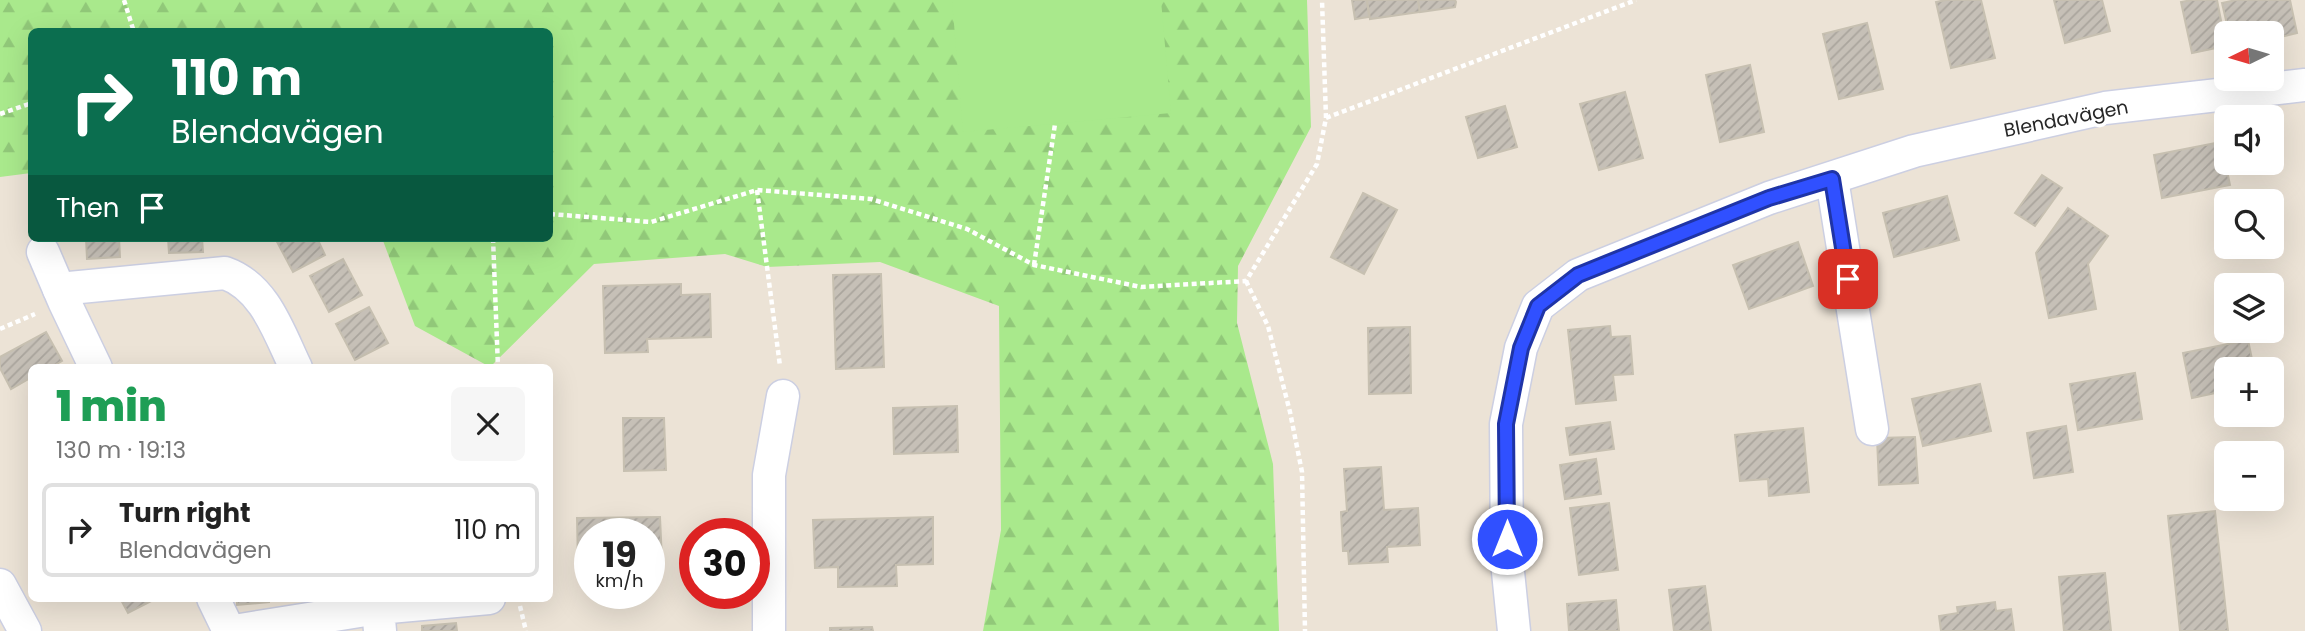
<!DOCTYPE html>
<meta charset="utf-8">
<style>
:root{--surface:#fff;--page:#f6f6f6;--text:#222;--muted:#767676;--line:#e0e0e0}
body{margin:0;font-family:Poppins,sans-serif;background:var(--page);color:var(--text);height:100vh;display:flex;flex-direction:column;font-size:26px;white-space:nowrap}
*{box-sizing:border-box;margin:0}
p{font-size:23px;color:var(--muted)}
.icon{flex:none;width:38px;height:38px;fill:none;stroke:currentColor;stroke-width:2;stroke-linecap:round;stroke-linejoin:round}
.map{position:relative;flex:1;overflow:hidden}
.details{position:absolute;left:28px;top:364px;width:525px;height:238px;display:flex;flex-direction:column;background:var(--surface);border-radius:10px;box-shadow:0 7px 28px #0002}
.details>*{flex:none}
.top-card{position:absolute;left:28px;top:28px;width:525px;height:214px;border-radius:10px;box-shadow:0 7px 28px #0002;background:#0b6e4f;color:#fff;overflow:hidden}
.needle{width:46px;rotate:265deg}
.tools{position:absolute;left:2214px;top:21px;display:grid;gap:14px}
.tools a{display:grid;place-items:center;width:70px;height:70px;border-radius:10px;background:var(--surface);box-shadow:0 7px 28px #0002;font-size:35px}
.speed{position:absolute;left:574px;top:518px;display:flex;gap:14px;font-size:35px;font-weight:700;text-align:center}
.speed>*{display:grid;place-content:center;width:91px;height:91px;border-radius:50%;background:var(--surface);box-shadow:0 7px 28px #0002;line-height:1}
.speed small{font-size:18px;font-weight:400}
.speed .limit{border:10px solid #d22;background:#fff;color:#111}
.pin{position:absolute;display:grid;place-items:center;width:60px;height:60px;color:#fff;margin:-30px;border-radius:14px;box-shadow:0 4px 10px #0006}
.me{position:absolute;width:77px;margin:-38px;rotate:0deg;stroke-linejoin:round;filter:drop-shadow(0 0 5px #0008)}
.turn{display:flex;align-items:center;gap:24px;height:147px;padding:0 28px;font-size:32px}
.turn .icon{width:91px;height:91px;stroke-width:2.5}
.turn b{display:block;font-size:49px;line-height:60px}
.then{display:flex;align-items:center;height:66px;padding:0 28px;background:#0003;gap:14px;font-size:26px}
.round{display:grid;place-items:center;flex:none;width:74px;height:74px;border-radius:10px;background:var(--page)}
.summary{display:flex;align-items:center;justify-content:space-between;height:119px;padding:0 28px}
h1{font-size:42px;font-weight:800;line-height:52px;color:#1e9e55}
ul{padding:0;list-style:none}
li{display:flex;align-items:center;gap:21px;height:94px;margin:0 14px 10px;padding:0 14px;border:4px solid var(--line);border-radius:10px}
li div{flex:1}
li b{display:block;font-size:26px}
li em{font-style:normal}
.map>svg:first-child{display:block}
</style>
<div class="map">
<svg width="2305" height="631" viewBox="0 0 2305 631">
<defs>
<pattern id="forest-firs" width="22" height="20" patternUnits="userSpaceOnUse" patternTransform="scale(1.75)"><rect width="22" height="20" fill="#a9e98c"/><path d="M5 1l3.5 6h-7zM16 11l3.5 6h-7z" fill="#91c879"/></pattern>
<pattern id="building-hatch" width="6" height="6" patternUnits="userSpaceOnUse" patternTransform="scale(1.75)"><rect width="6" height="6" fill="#c6c0b7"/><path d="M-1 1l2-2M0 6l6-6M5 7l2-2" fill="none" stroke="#aaa59d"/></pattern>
</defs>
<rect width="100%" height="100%" fill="#ece3d6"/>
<path fill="url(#forest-firs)" d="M0,0H1307L1311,127L1238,266L1237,323L1273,464L1279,631H983L1001,530L999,306L880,262L767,267L725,254L594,264L490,367L415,326L382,238H550V32H32L31,173L0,177Z"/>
<path fill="#a9e98c" d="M952,0H1161L1171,113L963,132Z"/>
<g fill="url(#building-hatch)" stroke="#c7c0b1" stroke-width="2">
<path d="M1352,0H1367L1369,17L1355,19Z"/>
<path d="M1367,0H1418L1420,12L1370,19Z"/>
<path d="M1418,0H1455L1456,2L1455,7L1420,12Z"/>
<path d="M1946,0H1981L1995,58L1951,68L1936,2Z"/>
<path d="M2054,0H2102L2110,31L2065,43Z"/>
<path d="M2192,0H2217L2226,46L2192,53L2181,2Z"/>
<path d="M2236,0H2290L2297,33L2272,39V33H2229L2222,3Z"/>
<path d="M1867,23L1883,89L1839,99L1823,34Z"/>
<path d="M1750,65L1764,132L1720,142L1706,75Z"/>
<path d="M1625,92L1643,158L1599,170L1580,104Z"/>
<path d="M1505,106L1517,147L1478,158L1466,117Z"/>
<path d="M2221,142L2230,185L2162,198L2154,155Z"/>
<path d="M2042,175L2062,188L2035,226L2015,213Z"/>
<path d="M1363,193L1397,210L1364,274L1331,257Z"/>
<path d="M1947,196L1959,240L1894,257L1883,213Z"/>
<path d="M2068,208L2108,236L2088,264L2096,309L2049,318L2036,253Z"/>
<path d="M86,238H119L120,257L87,259Z"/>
<path d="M168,238H202L203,252L169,253Z"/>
<path d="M275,238H317L325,255L293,272Z"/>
<path d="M1798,242L1813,286L1749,309L1733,265Z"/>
<path d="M343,259L362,295L329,312L310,276Z"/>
<path d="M881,274L884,367L836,369L833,275Z"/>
<path d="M681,284V295L710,294L711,337L647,339L648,352L605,353L603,286Z"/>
<path d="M369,307L388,343L355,360L336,324Z"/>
<path d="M1610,326L1611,337L1630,336L1633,374L1613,375L1616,400L1576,404L1568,330Z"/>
<path d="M1410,327L1411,393L1369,394L1368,328Z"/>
<path d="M46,332L62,361L50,368H32V377L11,389L0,368V357Z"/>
<path d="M2248,340L2254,369H2226V409L2223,410L2220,392L2192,398L2183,353Z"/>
<path d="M2135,373L2142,419L2078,430L2070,384Z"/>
<path d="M1980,384L1991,431L1923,446L1912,399Z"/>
<path d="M957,406L958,452L894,454L893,408Z"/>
<path d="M623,418H664L666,470L624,471Z"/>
<path d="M1610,422L1614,449L1570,455L1566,428Z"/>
<path d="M2066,426L2073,472L2034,478L2027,433Z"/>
<path d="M1803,428L1809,492L1769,496L1768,479L1740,481L1735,435Z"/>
<path d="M1915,437L1918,483L1879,485L1877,438Z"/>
<path d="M1596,459L1601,494L1565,499L1560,465Z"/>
<path d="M1381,467L1384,510L1418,508L1420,545L1387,547L1388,562L1349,564L1348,551H1343L1341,512L1347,511L1344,469Z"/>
<path d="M1609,503L1618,570L1579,575L1570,508Z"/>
<path d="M2215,511L2228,631H2180L2168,516Z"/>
<path d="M660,517L662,561L649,562V534H590V563H578L577,518Z"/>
<path d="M933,517V564L896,565L897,586L838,587V567L815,568L813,520Z"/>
<path d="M2105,573L2111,631H2064L2059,577Z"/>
<path d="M1705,586L1711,631H1674L1669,590Z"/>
<path d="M120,598H157L128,613Z"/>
<path d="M237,598H269V602L237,605Z"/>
<path d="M1616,600L1619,631H1569L1567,604Z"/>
<path d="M1995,602L1996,611L2011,609L2014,631H1941L1939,616L1958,613L1957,607Z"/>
<path d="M456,623L457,631H422V626Z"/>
<path d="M872,627L873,631H830V628Z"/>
</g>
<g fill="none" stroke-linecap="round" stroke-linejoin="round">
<defs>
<g id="minor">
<path d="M1832,179L1872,429"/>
<path d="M43,252L64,301L96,368"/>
<path d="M59,289L225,273C265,287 279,333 296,368"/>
<path d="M0,585L25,631"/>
<path d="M213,598L229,631"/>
<path d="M234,631L378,608"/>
<path d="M380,631L378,608L489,598"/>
<path d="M769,631V475L783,396"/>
<path d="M1514,631L1507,562L1506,424L1521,348L1538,306L1578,275L1769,198L1914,151L2105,108L2305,85"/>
</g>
</defs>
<use href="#minor" stroke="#cccfe2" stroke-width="35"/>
<g stroke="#fff" stroke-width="4.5" stroke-dasharray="5 3.5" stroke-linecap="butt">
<path d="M124,0L134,32"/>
<path d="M0,114L32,103"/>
<path d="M1326,118L1636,0"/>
<path d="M757,190L780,366"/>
<path d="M550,214L651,222L757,190L871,199L967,229L1034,265L1141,287L1246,281L1317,164L1326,118L1322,0"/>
<path d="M493,238L498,368"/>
<path d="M1034,265L1055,124"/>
<path d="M1246,281L1268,326L1290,412L1302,472L1305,631"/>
<path d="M0,329L35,314"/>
<path d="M520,606L526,631"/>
</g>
<use href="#minor" stroke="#fff" stroke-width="32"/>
</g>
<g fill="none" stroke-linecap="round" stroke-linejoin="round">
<defs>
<path id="route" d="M1507,539L1506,424L1521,348L1538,306L1578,275L1769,198L1832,179L1848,279"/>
</defs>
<use href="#route" stroke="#1f34a6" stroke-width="18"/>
<use href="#route" stroke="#3050ff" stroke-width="12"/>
</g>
<g text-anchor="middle" stroke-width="7" stroke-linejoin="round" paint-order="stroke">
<g font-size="19" fill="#272727" stroke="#fff">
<text transform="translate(2066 118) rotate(-11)" y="7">Blendavägen</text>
</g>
</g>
</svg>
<div class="tools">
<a><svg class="needle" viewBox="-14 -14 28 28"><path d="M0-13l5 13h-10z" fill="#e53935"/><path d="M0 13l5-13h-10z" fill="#767676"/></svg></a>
<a><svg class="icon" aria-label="sound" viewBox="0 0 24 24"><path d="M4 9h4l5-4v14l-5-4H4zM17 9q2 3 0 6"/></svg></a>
<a><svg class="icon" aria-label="search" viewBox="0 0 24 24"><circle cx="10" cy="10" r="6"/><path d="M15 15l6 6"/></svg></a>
<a><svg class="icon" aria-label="layers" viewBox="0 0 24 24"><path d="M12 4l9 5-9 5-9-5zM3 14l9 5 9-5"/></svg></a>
<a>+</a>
<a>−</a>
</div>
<div class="speed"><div>19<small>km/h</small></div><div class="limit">30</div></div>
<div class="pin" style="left:1848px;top:279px;background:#d93025"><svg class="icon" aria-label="arrive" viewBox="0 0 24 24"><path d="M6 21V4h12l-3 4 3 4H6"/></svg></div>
<svg class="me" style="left:1507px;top:539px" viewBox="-20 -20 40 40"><circle r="17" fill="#3050ff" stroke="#fff" stroke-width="3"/><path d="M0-11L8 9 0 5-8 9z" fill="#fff"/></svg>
<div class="top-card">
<div class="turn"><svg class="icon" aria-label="right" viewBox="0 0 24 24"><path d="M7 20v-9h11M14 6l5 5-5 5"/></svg><div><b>110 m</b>Blendavägen</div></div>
<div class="then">Then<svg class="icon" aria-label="arrive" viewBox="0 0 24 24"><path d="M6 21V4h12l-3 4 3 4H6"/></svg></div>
</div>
<section class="details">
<div class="summary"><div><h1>1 min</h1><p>130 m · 19:13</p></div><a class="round"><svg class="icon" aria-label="close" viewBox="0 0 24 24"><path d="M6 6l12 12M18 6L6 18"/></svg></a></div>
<ul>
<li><svg class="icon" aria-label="right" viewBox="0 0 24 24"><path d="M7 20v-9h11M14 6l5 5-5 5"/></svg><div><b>Turn right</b><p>Blendavägen</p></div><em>110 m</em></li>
</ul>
</section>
</div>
